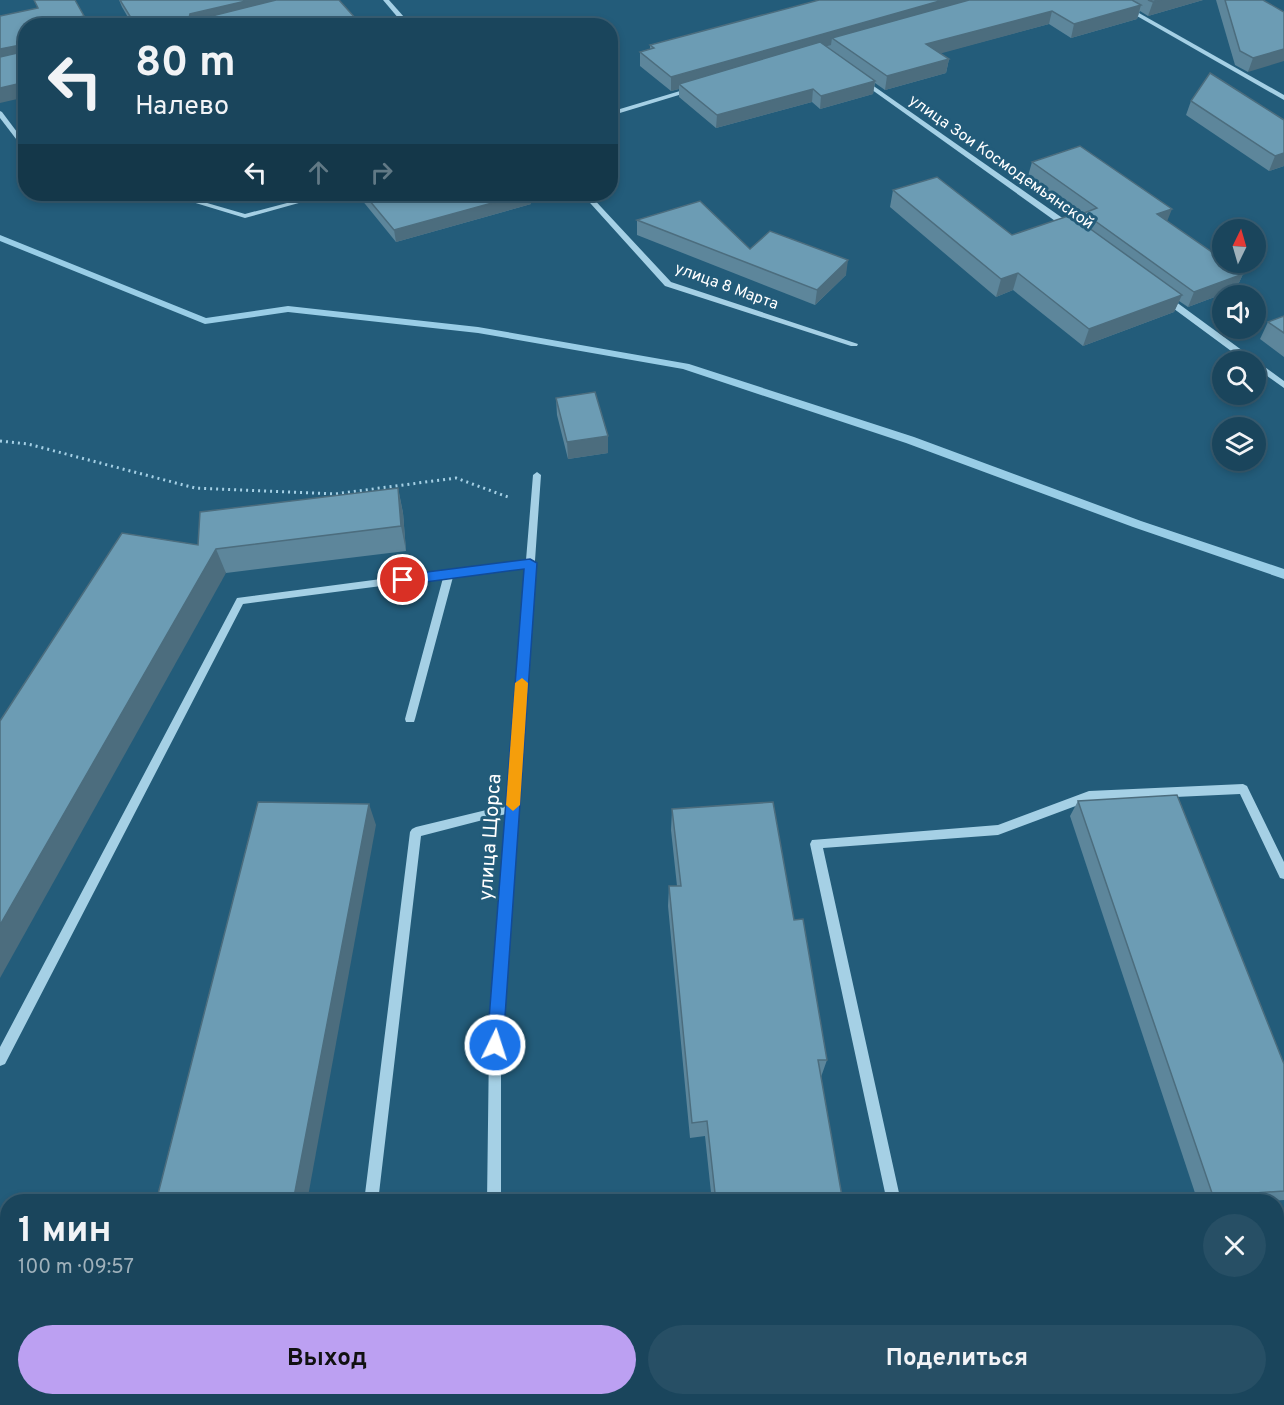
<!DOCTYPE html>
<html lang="ru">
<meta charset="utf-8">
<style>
:root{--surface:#1a455c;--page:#274f65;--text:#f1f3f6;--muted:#9fb1bb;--line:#385d72;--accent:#bca0f2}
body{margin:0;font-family:Overpass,sans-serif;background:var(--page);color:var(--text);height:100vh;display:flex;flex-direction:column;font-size:22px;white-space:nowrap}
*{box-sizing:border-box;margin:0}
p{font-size:20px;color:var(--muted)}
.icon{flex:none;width:33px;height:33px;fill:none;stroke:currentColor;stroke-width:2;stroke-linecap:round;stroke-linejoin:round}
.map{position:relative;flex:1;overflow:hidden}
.sheet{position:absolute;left:0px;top:1194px;width:1284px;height:212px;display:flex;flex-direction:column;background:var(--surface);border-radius:24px 24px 0 0;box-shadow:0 3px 9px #0003,0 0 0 2px var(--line)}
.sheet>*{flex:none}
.hud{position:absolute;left:18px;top:18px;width:600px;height:183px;border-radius:24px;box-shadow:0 3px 9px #0003,0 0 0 2px var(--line);background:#1a455c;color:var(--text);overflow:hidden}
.needle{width:39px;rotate:5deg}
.controls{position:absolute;left:1212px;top:219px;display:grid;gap:12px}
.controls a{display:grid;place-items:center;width:54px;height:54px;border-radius:50%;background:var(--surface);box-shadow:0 3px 9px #0003,0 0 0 2px var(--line);font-size:30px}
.pin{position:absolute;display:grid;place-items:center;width:51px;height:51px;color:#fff;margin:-26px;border:3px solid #fff;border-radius:50%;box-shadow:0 2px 6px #0007}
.me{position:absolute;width:66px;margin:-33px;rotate:4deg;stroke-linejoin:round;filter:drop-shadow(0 0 4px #0008)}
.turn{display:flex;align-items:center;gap:21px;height:126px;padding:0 18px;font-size:27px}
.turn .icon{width:78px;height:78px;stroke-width:2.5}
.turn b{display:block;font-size:42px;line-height:51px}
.lanes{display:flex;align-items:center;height:57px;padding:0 18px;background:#0003;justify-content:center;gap:30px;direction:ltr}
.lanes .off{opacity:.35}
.round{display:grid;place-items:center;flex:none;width:63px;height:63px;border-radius:32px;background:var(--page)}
.overview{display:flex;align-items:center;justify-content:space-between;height:102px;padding:0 18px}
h1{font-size:36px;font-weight:700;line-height:45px}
.action{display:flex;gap:12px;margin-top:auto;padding:12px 18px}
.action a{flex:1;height:69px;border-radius:36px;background:var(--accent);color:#111;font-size:24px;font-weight:700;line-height:69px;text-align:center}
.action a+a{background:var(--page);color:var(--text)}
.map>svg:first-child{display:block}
</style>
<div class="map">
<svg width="1284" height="1405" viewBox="0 0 1284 1405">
<rect width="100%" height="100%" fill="#235c7a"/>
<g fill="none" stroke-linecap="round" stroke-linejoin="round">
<path fill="#99cde6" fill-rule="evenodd" d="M0,235L206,318L288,306L478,327L689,364L914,437L1141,521L1284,569V579L1133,527L906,443L683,369L478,333L288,312L205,324L0,241Z"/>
<path stroke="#a5d0e5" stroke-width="3" stroke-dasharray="2 4" stroke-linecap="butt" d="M0,441L28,444L195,488L335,494L456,478L508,497"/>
<g fill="#a5d0e5" fill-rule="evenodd">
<path d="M383,0H389L412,26H405Z"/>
<path d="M1109,0H1116L1284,95V100Z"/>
<path d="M861,80H865L1071,224V228H1065L861,82Z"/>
<path d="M690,88L693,90L692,91L610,116V112Z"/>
<path d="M0,111L2,112L26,144V152L0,118Z"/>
<path d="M166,194H176L245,214L321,194H331L245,218Z"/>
<path d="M582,194H589L671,282L858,344L857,346H851L665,286Z"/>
<path d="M1162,296H1168L1284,381V388L1256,368V362H1246L1162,300Z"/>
<path d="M537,472L541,475L501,1045V1202H487L489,1045L506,814L421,836L378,1202H364L410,832L412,829L416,827L507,805L525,567L453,577L415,719L414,722H406L405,719L443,578L243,604L5,1064L0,1066V1047L237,598L526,560L533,475Z"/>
<path d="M1243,784L1247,786L1284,862V879L1280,878L1240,794L1089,801L998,835L823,848L901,1202H887L810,844L812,840L998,825L1089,791Z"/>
<rect x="485" y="1398" width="16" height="7"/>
<path d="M929,1398H945L947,1405H931Z"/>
</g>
</g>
<g fill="#5d869b">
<path d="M119,0L357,20L358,26H133L122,7Z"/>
<path d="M819,0H1203L1148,16L1140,11L1137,19L1071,38L1049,24L940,53L949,59L946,73L885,90L875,83L873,94L820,109L812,102L716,128L679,97V89L671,91L640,66V52L650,49V45Z"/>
<path d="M1216,0H1263L1284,12L1248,72L1235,65Z"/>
<path d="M1210,73L1284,166L1269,171L1186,115L1191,101Z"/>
<path d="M1032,162L1167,222L1243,274L1236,289L1188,307L1179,301L1174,312L1083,346L1013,290L996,297L890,207L893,190L1012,235L1081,222L1083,216L1028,176Z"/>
<path d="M357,194H525L531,204L396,242Z"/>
<path d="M637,220L750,249L846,275L815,305L637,235Z"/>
<path d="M1284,316V357L1260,339L1268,322Z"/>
<path d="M556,398L608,436V453L568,459L557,415Z"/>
<path d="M398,488L403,513L406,551L226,573L198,545Z"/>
<path d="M1078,801L1284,1064V1200L1258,1202H1198L1070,816Z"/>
<path d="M672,809L794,920L827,1060L821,1077L843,1202H712L705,1136L690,1138L668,906L669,886H677L671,830Z"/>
<path d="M733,1398H872L873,1405H730Z"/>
</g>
<g fill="#4c6d7e">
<path d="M250,0H296L192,24L189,18L190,14Z"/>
<path d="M943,0H987L832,38L831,45L683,88L679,84V89L671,91V77Z"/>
<path d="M1161,0H1203L1148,16L1153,2Z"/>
<path d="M1141,5L1137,19L1071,38L1074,24Z"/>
<path d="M1052,11L1049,24L924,58L926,44Z"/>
<path d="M84,16L87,26H51L50,23Z"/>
<path d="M357,20L358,26H354L353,21Z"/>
<path d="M20,45L26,59L0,64V49Z"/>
<path d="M1284,49V61L1248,72L1253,58Z"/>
<path d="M949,59L946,73L885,90L887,76Z"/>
<path d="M875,81L873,94L820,109L821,96Z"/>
<path d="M26,82V97L0,103V88Z"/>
<path d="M813,89L812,102L716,128L717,115Z"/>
<path d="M1284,153V166L1269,171L1275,156Z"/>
<path d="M525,194H530L531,204L396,242L394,230Z"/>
<path d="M1172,209L1166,224L1157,214Z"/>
<path d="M848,260L846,275L815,305L817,290Z"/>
<path d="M1018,273L1013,290L996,297L1001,279Z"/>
<path d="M1243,274L1236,289L1188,307L1194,292Z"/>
<path d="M1182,295L1174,312L1083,346L1089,329Z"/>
<path d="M608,436V453L568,459L567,442Z"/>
<path d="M398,488L403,513L406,551L401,526Z"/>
<path d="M216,549L226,573L0,978V925Z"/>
<path d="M369,804L376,825L307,1202H293Z"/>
</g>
<g fill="#6c9cb4" stroke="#4c6d7e" stroke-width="1.5">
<path d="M34,0H75L84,16L50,23L51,26H26V82L0,88V57L22,52L20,45L0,49V16L38,8Z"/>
<path d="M120,0H250L190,14L189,18H204L276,0H339L357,20L353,21L357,26H136Z"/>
<path d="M819,0H943L671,77L640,52L654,48L650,45Z"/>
<path d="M969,0H1132L1141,5L1074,24L1052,11L926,44L949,59L887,76L832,38Z"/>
<path d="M1148,0H1161L1153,2Z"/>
<path d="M1225,0H1263L1284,12V49L1253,58L1240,51Z"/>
<path d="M820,42L875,81L821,96L813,89L717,115L679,84Z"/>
<path d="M1210,73L1284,120V153L1275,156L1191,101Z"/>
<path d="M1080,146L1172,209L1157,214L1222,259V262H1227L1243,274L1194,292L1084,213L1097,208L1032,162Z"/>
<path d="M937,177L1012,235L1071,215L1182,295L1089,329L1018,273L1001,279L893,190Z"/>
<path d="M364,194H525L394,230Z"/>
<path d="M700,201L750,249L770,231L848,260L817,290L637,220Z"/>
<path d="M1284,316V333L1268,322Z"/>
<path d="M595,392L608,436L567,442L556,398Z"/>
<path d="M398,488L401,526L216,549L0,925V721L122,533L198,545L200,512Z"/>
<path d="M1177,795L1284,1064V1191L1213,1196L1078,801Z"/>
<path d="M258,802L369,804L293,1202H156Z"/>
<path d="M773,802L794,920L803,919L827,1060H818L843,1202H716L707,1121L692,1123L669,886H681L672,809Z"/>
<path d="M734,1398H872L873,1405H734Z"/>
</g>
<path fill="#1a73e8" stroke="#114b97" stroke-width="1.5" d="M530,559L537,563L503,1045L501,1051L495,1053L489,1051L487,1045L524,569L403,585L396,580L403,575Z"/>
<path fill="#f59e0b" d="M522,678L528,683L520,805L513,811L506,805L515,683Z"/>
<g text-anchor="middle" stroke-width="6" stroke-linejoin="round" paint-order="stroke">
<g font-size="16" fill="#fff" stroke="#235c7a">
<text transform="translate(1002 161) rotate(35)" y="6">улица Зои Космодемьянской</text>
<text transform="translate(727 285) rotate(20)" y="6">улица 8 Марта</text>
</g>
<g font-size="20" fill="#fff" stroke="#235c7a">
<text transform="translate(489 837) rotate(-86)" y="7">улица Щорса</text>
</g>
</g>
</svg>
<div class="controls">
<a><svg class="needle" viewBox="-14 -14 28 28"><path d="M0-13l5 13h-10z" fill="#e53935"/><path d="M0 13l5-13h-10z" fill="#9fb1bb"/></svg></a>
<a><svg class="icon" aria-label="sound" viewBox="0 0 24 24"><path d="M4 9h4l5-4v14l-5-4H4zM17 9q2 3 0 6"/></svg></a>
<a><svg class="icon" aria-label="search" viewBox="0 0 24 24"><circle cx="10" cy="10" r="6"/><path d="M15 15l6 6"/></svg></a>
<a><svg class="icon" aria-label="layers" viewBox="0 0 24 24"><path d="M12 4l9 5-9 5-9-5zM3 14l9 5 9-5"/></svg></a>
</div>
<div class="pin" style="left:403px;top:580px;background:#d93025"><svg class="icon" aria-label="arrive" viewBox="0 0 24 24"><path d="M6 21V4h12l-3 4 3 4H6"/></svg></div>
<svg class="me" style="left:495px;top:1045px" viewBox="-20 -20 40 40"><circle r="17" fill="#1a73e8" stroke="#fff" stroke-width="3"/><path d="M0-11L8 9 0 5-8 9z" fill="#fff"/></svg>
<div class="hud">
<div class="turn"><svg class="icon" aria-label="left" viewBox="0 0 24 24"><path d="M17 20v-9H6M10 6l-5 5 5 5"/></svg><div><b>80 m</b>Налево</div></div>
<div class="lanes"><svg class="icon" aria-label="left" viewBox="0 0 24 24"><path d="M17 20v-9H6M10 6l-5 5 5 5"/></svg><svg class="icon off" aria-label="ahead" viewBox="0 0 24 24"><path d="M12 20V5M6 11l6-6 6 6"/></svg><svg class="icon off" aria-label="right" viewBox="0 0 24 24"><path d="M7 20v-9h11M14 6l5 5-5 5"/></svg></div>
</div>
<section class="sheet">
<div class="overview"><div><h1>1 мин</h1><p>100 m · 09:57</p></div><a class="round"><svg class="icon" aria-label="close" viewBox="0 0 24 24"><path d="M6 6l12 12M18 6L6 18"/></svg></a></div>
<div class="action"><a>Выход</a><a>Поделиться</a></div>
</section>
</div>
